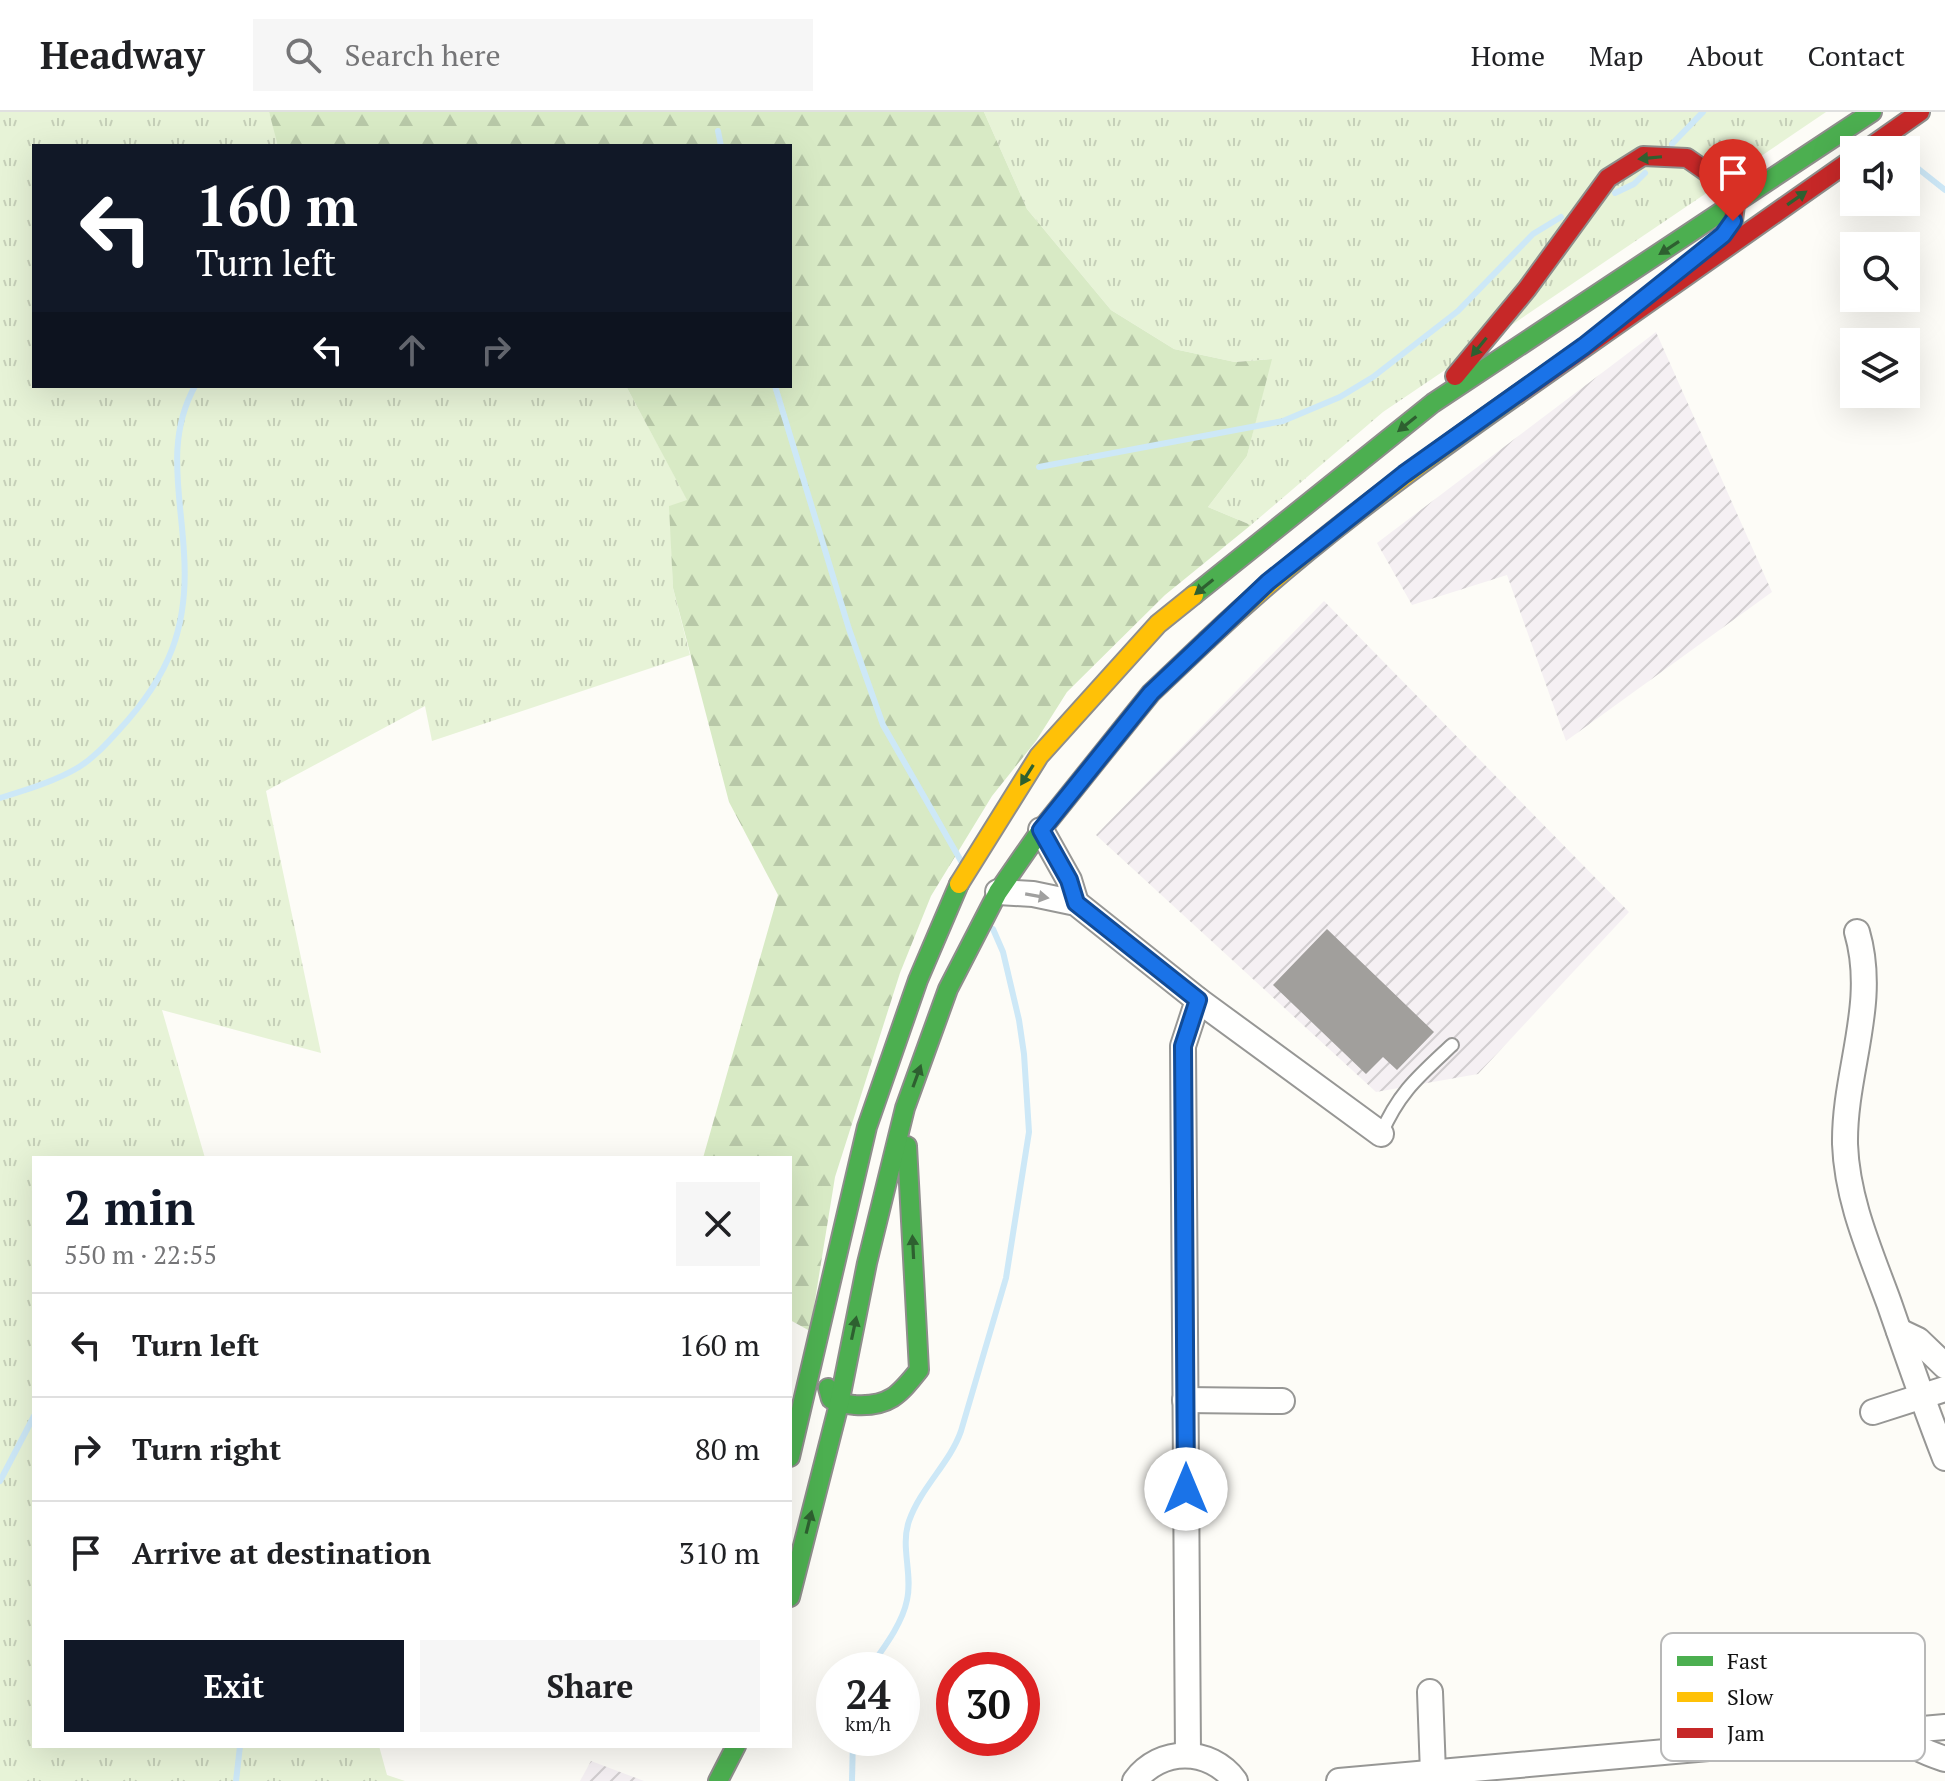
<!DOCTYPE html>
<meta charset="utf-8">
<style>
:root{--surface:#fff;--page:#f6f6f6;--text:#202124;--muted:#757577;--line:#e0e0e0;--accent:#111827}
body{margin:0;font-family:"PT Serif",serif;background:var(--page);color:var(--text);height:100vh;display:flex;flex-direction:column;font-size:30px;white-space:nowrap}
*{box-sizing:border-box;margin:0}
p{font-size:26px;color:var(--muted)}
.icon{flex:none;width:44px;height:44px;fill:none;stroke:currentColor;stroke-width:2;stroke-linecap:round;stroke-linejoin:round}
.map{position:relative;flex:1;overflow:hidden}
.details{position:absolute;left:32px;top:1044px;width:760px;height:592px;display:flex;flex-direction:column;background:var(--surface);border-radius:0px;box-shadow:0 8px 32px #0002}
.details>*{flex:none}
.hud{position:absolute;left:32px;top:32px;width:760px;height:244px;border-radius:0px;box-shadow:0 8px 32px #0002;background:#111827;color:#fff;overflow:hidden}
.tools{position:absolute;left:1840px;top:24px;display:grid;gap:16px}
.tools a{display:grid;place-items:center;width:80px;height:80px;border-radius:0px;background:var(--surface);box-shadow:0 8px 32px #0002;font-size:40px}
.speed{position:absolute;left:816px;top:1540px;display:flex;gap:16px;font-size:40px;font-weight:700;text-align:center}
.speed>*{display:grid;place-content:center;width:104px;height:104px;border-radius:50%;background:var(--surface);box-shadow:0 8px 32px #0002;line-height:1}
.speed small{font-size:20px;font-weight:400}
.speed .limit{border:12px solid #d22;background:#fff;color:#111}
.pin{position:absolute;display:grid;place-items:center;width:68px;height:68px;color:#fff;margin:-82px -34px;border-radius:50% 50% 50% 0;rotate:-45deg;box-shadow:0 0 8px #0007}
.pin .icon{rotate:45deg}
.me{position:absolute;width:88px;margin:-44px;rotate:0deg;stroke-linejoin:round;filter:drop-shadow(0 0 6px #0008)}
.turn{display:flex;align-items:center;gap:28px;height:168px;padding:0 32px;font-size:36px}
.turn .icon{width:104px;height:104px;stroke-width:2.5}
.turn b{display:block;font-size:56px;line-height:68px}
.lanes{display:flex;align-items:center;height:76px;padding:0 32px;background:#0003;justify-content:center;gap:40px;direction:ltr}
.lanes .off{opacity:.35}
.round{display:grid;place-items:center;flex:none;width:84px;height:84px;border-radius:0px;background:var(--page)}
.summary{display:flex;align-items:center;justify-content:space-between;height:136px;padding:0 32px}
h1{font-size:48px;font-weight:800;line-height:60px;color:var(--accent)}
.primary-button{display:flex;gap:16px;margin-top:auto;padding:16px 32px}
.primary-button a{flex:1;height:92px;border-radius:0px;background:var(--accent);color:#fff;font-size:32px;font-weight:800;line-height:92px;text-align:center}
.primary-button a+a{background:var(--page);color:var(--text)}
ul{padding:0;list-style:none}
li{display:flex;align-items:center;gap:24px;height:104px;padding:0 32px;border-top:2px solid var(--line)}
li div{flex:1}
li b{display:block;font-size:30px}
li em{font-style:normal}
header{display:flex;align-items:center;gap:48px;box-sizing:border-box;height:112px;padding:0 40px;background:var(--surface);border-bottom:2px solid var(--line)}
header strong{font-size:38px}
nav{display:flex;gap:44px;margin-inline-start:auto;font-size:28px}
.search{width:560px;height:72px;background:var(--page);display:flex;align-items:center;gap:20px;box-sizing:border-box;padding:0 28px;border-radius:0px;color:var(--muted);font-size:30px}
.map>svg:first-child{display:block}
</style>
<header>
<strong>Headway</strong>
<div class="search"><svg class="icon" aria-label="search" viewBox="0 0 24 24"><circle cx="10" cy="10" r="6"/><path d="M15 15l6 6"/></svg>Search here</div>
<nav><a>Home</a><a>Map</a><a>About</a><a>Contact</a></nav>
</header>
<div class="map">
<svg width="1945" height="1669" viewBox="0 0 1945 1669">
<defs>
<pattern id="industrial-furrows" width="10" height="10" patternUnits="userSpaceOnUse" patternTransform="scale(2)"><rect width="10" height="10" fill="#f5f0f3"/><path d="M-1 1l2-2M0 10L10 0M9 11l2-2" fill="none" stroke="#d1cdcf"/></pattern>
<pattern id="grass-tufts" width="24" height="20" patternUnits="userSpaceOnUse" patternTransform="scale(2)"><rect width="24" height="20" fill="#e7f3d7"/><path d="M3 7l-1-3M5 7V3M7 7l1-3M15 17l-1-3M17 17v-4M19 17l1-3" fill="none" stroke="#c5cfb8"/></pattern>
<pattern id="forest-firs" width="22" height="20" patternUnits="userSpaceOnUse" patternTransform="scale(2)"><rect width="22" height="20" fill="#d8eac5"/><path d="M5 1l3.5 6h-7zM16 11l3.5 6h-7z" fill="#b8c8a8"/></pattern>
</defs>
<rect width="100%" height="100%" fill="#fdfcf7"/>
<g fill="url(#industrial-furrows)">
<path d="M1656,220L1772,480L1566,629L1507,463L1412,493L1377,431Z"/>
<path d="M1324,489L1629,800L1478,962L1376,980L1096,723Z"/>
<path d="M591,1649L644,1669H580Z"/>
</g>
<g fill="url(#grass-tufts)">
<path d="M0,0H269L279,32L278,34H34V274H626L688,389L670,394L673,476L690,543L432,629L425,594L266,679L321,941L162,898L205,1046H34V1634H379L387,1663L405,1669H0Z"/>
<path d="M984,0H1826L1383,300L1251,413L1208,395L1247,344L1271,247L1235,250L1174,237L1111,198L1027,97Z"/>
</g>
<path fill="url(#forest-firs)" d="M269,0H984L1027,97L1111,198L1174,237L1235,250L1272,247L1247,344L1208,395L1251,413L1165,483L1067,580L1036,629L992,684L931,784L900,861L835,1065L810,1219L790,1208V1046H703L778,783L729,690L673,476L669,394L687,388L626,274H790V34H278Z"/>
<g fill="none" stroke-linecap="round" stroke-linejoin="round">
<g stroke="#cde8f7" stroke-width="6">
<path d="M718,19L721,34"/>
<path d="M1672,32L1703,0"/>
<path d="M1906,47L1945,78"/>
<path d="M1615,81L1634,72L1645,61"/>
<path d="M775,274L849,517L883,613L961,749"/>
<path d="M1039,355L1283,309L1340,285L1373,265L1458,199L1533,122L1561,105"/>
<path d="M0,686C26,678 56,669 79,655C95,645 107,631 119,618C169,564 189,515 184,441C181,383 165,328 195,274"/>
<path d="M0,1369L34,1304"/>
<path d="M868,1558C882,1538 902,1513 907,1488C913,1462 900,1435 909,1409C921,1375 950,1351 961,1319L1006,1166L1029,1020L1024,942L1019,908L1003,840L993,817"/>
<path d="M236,1669L240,1634"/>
<path d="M852,1669L853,1626"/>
</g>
</g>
<path fill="#a19f9c" d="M1327,817L1434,920L1397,958L1383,945L1366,962L1273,873Z"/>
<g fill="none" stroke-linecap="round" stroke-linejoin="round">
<defs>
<path id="lane" d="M1381,1022C1399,980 1419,964 1452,933"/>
<g id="street">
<path d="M1041,718L1069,768L1076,791"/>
<path d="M998,780L1033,782L1076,791L1198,888L1381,1022"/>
<path d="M1857,820C1878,892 1844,959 1845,1032C1847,1088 1870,1139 1889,1191C1907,1243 1925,1295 1945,1346"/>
<path d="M1899,1219L1918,1228L1945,1254"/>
<path d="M1185,1288L1282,1289"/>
<path d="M1873,1300L1945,1277"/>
<path d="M1769,1545L1780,1629"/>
<path d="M1430,1580L1433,1661"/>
<path d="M1900,1619C1912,1636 1925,1640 1945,1647"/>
<path d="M1188,1643L1183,934L1198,888"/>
<path d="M1135,1669C1160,1635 1210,1635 1235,1669"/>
<path d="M1339,1669L1945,1615"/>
</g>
<g id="fast">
<path d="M1194,483L1433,291L1872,0"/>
<path d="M828,1276L831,1287C839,1292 846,1292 855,1293C889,1295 899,1283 919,1258L907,1034"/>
<path d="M790,1345L867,1015L918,868L959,772"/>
<path d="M790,1485L839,1292L867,1151L905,996L948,877L998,780L1041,718L1151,581L1207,528"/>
<path d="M718,1669L736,1634"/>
</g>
<g id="slow">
<path d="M1207,528C1303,437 1409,359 1517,283"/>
<path d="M959,772L1039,644L1158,512L1194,483"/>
</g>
<g id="jam">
<path d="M1866,38L1920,0"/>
<path d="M1455,264L1527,177L1608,66L1643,44L1687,46L1720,69L1735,93L1733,109L1729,115"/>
<path d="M1517,283L1854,46"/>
</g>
</defs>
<use href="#lane" stroke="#979795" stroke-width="16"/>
<use href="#street" stroke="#979795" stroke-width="28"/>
<use href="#fast" stroke="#8e8d8b" stroke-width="22"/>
<use href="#slow" stroke="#8e8d8b" stroke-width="22"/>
<use href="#jam" stroke="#8e8d8b" stroke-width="22"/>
<use href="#lane" stroke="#fffffe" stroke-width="12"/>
<use href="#street" stroke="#fffffe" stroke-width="24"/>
<use href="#fast" stroke="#4caf50" stroke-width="18"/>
<use href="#slow" stroke="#ffc107" stroke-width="18"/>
<use href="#jam" stroke="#c62828" stroke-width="18"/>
</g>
<defs><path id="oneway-solid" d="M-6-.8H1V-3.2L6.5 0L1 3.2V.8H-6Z" transform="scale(2)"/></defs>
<g fill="#2e6030">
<use href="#oneway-solid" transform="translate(1650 46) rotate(174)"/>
<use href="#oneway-solid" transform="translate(1797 86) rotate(-35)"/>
<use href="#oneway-solid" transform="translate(1669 136) rotate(147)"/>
<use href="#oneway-solid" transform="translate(1479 235) rotate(129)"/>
<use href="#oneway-solid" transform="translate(1407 312) rotate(141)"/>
<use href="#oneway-solid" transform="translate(1204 475) rotate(141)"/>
<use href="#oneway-solid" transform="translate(1027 663) rotate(122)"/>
<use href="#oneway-solid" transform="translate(917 964) rotate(-70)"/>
<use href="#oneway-solid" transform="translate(913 1135) rotate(-93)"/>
<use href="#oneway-solid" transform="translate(854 1216) rotate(-78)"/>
<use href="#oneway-solid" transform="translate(809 1410) rotate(-76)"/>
</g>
<use fill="#a0a09f" href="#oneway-solid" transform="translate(1037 784) rotate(10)"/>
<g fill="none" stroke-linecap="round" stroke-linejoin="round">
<defs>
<path id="route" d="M1186,1377L1183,934L1198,888L1076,791L1069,768L1041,718L1151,581L1268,470L1404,362L1584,234L1723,123L1733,109"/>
</defs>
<use href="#route" stroke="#114b97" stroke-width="20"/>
<use href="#route" stroke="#1a73e8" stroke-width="14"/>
</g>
<rect x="1661" y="1521" width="264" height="128" rx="12" fill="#fff" stroke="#b8b8b8" stroke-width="2"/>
<rect x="1677" y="1544" width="36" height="10" fill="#4caf50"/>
<rect x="1677" y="1580" width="36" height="10" fill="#ffc107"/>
<rect x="1677" y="1616" width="36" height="10" fill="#c62828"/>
<g font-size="22" fill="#111">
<text x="1727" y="1557">Fast</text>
<text x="1727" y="1593">Slow</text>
<text x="1727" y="1629">Jam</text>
</g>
</svg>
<div class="tools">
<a><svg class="icon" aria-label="sound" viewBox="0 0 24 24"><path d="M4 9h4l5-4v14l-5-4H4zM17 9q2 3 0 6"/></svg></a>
<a><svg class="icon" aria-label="search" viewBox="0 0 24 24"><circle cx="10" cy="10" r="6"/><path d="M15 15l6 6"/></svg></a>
<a><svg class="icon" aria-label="layers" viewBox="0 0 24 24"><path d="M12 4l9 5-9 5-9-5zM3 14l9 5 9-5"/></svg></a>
</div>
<div class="speed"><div>24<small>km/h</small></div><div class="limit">30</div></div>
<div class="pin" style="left:1733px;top:109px;background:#d93025"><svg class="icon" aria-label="arrive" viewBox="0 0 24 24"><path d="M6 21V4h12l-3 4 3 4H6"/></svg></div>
<svg class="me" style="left:1186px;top:1377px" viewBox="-20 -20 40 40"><circle r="19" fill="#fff"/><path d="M0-13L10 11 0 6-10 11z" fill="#1a73e8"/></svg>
<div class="hud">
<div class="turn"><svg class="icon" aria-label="left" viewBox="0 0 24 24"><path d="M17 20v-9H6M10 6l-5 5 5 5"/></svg><div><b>160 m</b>Turn left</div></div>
<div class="lanes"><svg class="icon" aria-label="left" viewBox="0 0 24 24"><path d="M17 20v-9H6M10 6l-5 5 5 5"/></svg><svg class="icon off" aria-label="ahead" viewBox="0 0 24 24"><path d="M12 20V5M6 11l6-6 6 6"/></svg><svg class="icon off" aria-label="right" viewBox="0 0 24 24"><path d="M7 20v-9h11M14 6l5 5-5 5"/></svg></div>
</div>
<section class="details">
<div class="summary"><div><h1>2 min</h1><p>550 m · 22:55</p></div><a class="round"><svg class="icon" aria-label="close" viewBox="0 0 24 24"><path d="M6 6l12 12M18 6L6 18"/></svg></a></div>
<ul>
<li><svg class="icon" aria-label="left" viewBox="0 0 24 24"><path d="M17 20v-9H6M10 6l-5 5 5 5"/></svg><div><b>Turn left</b></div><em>160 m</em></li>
<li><svg class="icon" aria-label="right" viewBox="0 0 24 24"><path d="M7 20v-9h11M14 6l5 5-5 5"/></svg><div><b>Turn right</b></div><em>80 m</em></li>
<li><svg class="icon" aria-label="arrive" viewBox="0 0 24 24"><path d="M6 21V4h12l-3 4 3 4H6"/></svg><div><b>Arrive at destination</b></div><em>310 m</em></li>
</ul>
<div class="primary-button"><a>Exit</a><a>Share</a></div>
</section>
</div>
